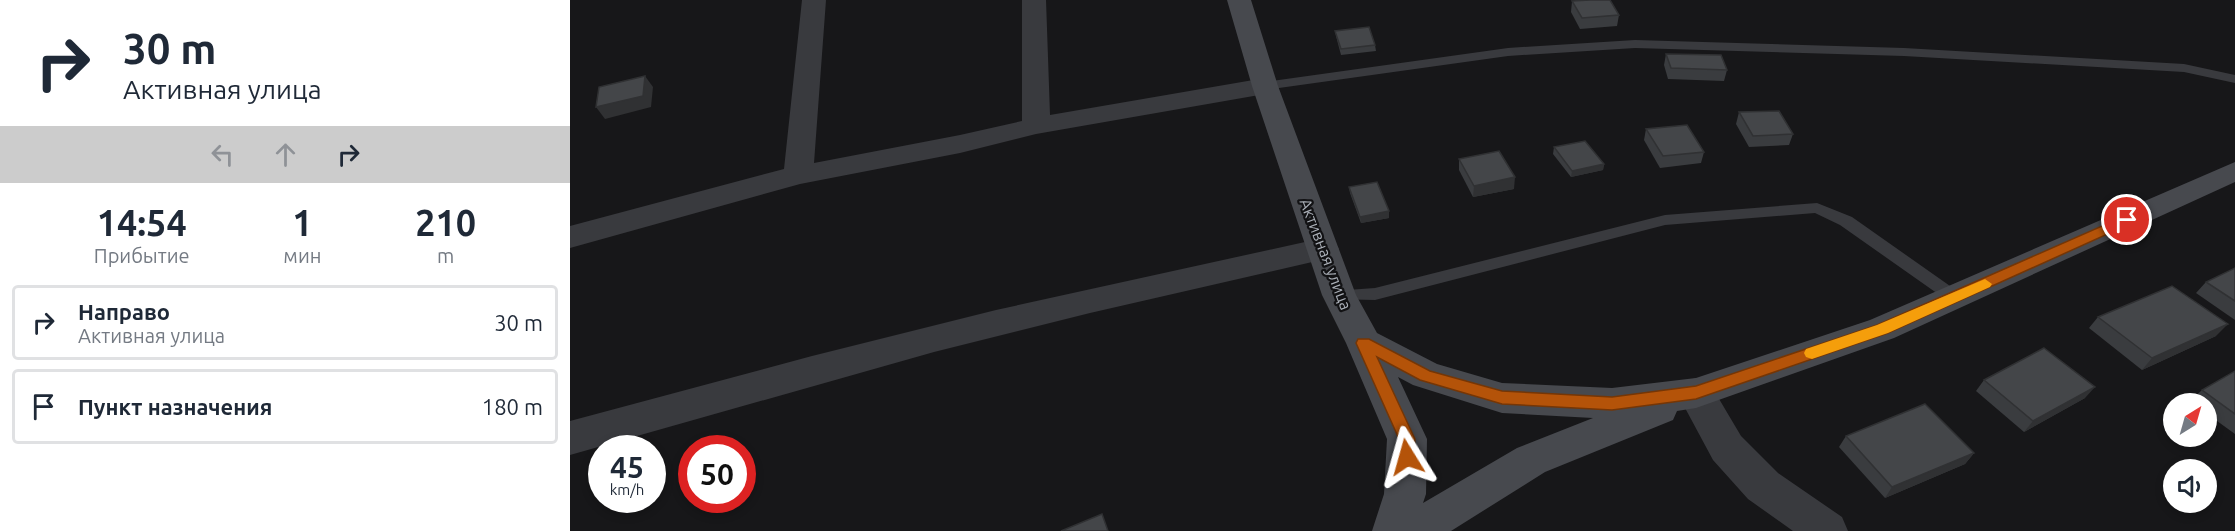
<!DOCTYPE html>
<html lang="ru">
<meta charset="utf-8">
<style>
:root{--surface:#fff;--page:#f6f6f7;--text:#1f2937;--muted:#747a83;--line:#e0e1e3}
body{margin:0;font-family:Ubuntu,sans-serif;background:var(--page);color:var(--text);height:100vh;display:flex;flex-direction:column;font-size:22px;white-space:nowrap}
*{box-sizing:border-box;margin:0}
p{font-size:20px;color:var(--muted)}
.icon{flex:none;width:33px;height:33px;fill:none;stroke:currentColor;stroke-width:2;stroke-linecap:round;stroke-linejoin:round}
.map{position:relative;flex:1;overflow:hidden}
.panel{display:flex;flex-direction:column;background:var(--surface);width:570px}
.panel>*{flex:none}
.hud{background:#fff;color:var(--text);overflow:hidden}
.needle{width:39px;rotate:37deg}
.controls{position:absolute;left:1593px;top:393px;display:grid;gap:12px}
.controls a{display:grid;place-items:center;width:54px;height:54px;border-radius:50%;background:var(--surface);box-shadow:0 3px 9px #0003;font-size:30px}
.speed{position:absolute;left:18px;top:435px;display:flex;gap:12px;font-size:30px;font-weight:700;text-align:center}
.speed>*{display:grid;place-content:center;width:78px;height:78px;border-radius:50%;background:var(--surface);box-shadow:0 3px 9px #0003;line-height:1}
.speed small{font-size:15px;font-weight:400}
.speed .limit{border:9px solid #d22;background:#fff;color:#111}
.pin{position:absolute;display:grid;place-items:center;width:51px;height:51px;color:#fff;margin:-26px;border:3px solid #fff;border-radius:50%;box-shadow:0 2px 6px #0007}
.me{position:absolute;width:66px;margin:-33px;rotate:352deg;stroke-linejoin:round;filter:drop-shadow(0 0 4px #0008)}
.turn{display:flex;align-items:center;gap:21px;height:126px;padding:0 24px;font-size:27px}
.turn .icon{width:78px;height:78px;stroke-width:2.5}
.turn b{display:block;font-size:42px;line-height:51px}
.lanes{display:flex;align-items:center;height:57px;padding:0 24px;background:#0003;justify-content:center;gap:30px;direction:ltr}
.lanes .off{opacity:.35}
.eta{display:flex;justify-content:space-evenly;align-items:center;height:102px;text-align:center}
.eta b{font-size:36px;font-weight:700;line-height:42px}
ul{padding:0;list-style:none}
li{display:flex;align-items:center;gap:18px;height:75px;margin:0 12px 9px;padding:0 12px;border:3px solid var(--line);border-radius:6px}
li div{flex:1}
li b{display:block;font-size:22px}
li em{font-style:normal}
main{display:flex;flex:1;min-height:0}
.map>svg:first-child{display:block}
</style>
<main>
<section class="panel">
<div class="hud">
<div class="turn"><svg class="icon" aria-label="right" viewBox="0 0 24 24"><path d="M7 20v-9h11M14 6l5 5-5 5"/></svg><div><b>30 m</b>Активная улица</div></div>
<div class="lanes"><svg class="icon off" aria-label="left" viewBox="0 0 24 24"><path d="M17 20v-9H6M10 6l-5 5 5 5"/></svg><svg class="icon off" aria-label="ahead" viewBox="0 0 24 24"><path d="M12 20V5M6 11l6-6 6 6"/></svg><svg class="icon" aria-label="right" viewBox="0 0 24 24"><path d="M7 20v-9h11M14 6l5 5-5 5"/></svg></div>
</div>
<div class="eta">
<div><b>14:54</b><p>Прибытие</p></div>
<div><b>1</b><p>мин</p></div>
<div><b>210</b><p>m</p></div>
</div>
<ul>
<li><svg class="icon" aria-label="right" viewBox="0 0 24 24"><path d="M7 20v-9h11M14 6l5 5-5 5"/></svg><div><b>Направо</b><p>Активная улица</p></div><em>30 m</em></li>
<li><svg class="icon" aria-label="arrive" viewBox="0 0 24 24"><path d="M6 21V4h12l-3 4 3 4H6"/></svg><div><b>Пункт назначения</b></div><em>180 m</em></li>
</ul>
</section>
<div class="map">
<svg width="1665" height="531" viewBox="0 0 1665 531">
<rect width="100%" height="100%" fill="#171719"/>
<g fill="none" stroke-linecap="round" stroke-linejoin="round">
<g fill="#393a3e" fill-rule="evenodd">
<path d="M1065,40L1334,48L1614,64L1665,75V83L1614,72L1334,56L1065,48L938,56L695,90L688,86L695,82L938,48Z"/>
<path d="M1247,203L1282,217L1390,293L1393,297L1390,301L1384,303L1378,301L1270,225L1245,213L1095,225L805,300L763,299L760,295L763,291L805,288L1095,215Z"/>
</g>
<g fill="#393a3e" fill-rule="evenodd">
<path d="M232,0H256L244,163L390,135L452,121V0H476L480,115L695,78L704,80L708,86L704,92L695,94L466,134L390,153L230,184L0,248V226L214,169Z"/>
<path d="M753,238L764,241L769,249L764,257L520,313L364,352L0,455V421L242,356L426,310Z"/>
<path d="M1126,378L1139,382L1171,436L1208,473L1272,517L1278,531H1223L1178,499L1143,460L1107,393L1113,382Z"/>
</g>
<path fill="#47494e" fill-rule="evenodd" d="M657,0H681L708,86L786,295L807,333L867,364L932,383L1042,388L1126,378L1300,320L1665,162V182L1324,338L1126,408L1107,411L1103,420L975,472L881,531H802L814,494L817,439L776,343L752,295L682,86ZM828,377L843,385L932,413L1023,418L947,448L853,503L856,494L857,439Z"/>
</g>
<g fill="#3a3c3f">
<path d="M1002,1L1049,15L1047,26L1010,29L1001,12Z"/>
<path d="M765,31L805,45L806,51L771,55L766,36Z"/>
<path d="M1096,54L1157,70L1154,81L1098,79L1094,65Z"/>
<path d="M1169,112L1223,134L1219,145L1179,147L1166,124Z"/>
<path d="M1076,129L1134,152L1131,163L1090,168L1074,140Z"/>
<path d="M984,147L1034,164L1033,170L1001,177L983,154Z"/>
<path d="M889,159L944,189L903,197L889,170Z"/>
<path d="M779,187L819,218L791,223L780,193Z"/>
<path d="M1665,268V320L1626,293L1636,282Z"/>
<path d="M1528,317L1646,336L1572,370L1519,328Z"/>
<path d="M1665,371V434L1636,413V404H1623L1620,401L1632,390Z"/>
<path d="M1414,380L1515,398L1454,432L1406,391Z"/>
<path d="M1276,436L1404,453L1395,464L1315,498L1269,447Z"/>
</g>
<g fill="#303133">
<path d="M75,76L83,87L81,107L35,119L26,107Z"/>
<path d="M1034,164L1033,170L1001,177L1002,171Z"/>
<path d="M945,177L944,189L903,197L904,186Z"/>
<path d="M819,211V218L791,223L790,217Z"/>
<path d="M1658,324L1646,336L1572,370L1582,358Z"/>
<path d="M1525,387L1515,398L1454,432L1463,421Z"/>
<path d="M1404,453L1395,464L1315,498L1322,487Z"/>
</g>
<g fill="#444649" stroke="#303133" stroke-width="1.5">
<path d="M1020,0H1040L1049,15L1012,18L1002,1Z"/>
<path d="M799,27L805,45L771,49L765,31Z"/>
<path d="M1096,54L1151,55L1157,70L1101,68Z"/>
<path d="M75,76L73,96L26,107L29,87Z"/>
<path d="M1209,111L1223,134L1183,136L1169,112Z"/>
<path d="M1117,125L1134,152L1093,156L1076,129Z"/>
<path d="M1015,141L1034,164L1002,171L984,147Z"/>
<path d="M929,151L945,177L904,186L889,159Z"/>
<path d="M807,182L819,211L790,217L779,187Z"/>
<path d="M1665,268V301L1636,282Z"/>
<path d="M1602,286L1658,324L1582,358L1528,317Z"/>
<path d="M1474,348L1525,387L1463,421L1414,380Z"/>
<path d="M1665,371V414L1632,390Z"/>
<path d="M1355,404L1404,453L1322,487L1276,436Z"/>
<path d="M532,514L538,531H491Z"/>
</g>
<path fill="#b45309" stroke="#753606" stroke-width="1.5" d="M1557,215L1562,217L1563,220L1562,223L1318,333L1126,399L1042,410L932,404L850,380L807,357L845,439L842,462L837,464L831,462L828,457L829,439L786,343L788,339H799L860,371L932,391L1042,397L1126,386L1307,325Z"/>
<path fill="#f59e0b" d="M1415,279L1422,284L1420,287L1318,333L1242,359L1236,357L1234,353L1236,349L1307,325Z"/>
<g text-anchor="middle" stroke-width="4.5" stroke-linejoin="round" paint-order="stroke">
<g font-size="16" fill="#abb0b8" stroke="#121214">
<text transform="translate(756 254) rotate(69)" y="6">Активная улица</text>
</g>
</g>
</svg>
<div class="controls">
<a><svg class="needle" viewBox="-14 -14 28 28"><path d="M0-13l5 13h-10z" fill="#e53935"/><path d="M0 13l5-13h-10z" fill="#747a83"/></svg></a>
<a><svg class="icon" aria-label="sound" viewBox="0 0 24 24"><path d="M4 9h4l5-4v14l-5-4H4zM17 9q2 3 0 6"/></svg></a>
</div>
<div class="speed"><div>45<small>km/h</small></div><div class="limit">50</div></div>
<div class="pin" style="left:1557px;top:220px;background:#d93025"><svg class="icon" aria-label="arrive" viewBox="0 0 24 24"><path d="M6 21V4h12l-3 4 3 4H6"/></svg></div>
<svg class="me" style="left:837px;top:457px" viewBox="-20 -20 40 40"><path d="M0-17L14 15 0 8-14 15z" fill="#b45309" stroke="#fff" stroke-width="4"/></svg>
</div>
</main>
